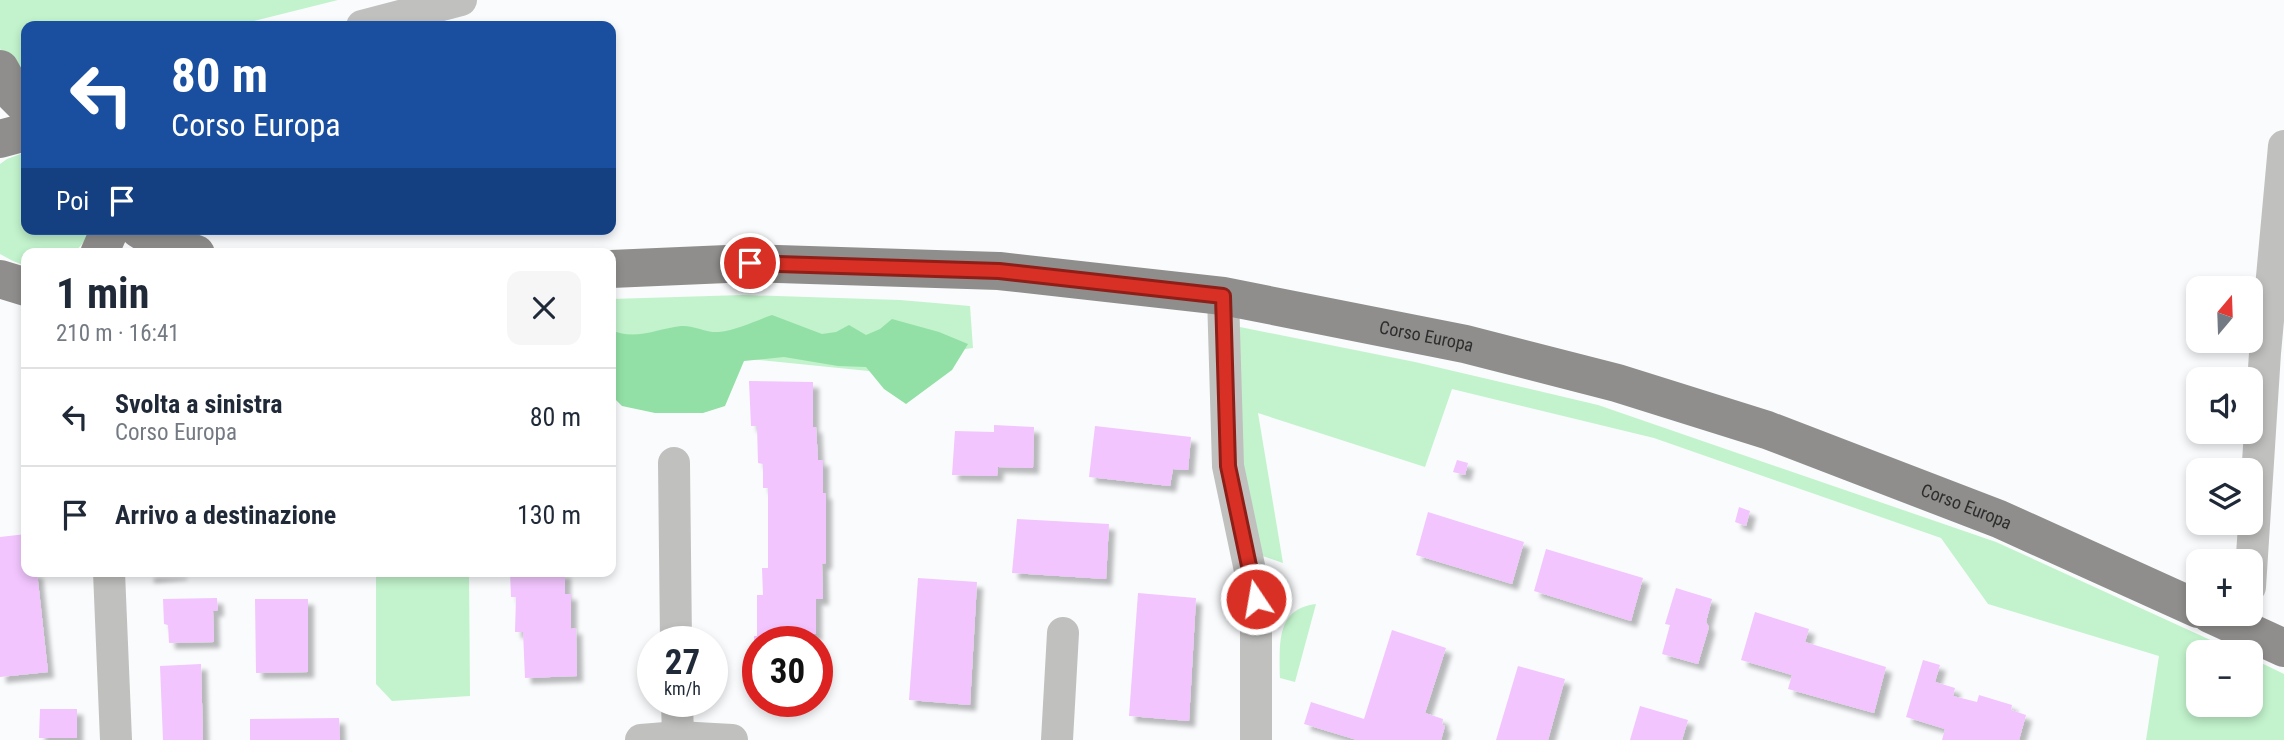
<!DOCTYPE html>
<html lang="it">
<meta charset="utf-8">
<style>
:root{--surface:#fff;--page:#f6f6f7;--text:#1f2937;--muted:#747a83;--line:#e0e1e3}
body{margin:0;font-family:"Roboto Condensed",sans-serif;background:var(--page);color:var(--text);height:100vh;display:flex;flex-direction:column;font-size:26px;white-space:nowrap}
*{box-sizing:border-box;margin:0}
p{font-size:23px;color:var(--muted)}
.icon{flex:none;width:38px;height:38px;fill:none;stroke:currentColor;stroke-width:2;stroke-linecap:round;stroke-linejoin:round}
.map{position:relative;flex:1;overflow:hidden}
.sheet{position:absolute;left:21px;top:248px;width:595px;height:329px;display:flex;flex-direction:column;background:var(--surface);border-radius:14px;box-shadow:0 4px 10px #0003}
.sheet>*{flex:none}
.guide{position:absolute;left:21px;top:21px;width:595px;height:214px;border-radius:14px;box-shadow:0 4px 10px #0003;background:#1a4fa0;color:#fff;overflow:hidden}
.needle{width:46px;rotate:19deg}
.fabs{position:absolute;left:2186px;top:276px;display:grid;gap:14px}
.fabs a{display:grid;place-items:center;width:77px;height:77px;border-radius:14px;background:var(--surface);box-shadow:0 4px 10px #0003;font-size:35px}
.speed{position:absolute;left:637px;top:626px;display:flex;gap:14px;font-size:35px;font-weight:700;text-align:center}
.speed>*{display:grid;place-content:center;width:91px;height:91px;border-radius:50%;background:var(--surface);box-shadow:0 4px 10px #0003;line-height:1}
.speed small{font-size:18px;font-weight:400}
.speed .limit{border:10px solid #d22;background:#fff;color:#111}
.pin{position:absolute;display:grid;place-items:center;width:60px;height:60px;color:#fff;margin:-30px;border:4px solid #fff;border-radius:50%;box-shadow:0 2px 7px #0007}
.me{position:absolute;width:77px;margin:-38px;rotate:348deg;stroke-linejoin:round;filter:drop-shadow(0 0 5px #0008)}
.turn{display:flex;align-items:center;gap:24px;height:147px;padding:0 35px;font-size:32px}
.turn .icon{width:91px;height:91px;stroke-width:2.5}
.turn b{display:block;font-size:49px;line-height:60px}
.then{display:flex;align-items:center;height:66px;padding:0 35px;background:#0003;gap:14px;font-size:26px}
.round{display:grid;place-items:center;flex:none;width:74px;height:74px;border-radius:14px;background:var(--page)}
.overview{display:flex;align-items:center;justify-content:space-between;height:119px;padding:0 35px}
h1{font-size:42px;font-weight:700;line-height:52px}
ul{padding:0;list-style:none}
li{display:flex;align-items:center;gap:21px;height:98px;padding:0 35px;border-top:2px solid var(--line)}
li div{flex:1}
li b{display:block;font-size:26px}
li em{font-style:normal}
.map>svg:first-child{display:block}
</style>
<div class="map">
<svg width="2284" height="740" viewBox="0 0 2284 740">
<defs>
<filter id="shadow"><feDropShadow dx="6" dy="6" stdDeviation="2" flood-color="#0004"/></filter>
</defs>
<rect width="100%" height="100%" fill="#fafbfd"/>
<g fill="#c2f3cc">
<path d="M0,0H338L234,26H26V92L4,64L0,48Z"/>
<path d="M26,152V229H91L83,243L73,254H26V266L13,261L0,254V164L7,159Z"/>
<path d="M743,295L900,300L970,306L973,348L935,353L928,377L740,358L611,372V299Z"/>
<path d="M1240,327L1415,362L1598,405L1996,542L2239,653H2198V705H2250L2251,658L2284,674V740H2146L2159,656L1988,604L1941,538L1654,438L1452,389L1425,467L1258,413L1283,563L1257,554L1239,477L1233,330Z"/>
<path d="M376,572H469L470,696L392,701L376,684Z"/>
<path d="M1316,604L1295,682L1280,678C1280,645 1275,609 1316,604Z"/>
</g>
<path fill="#92e0a5" d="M772,315L822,334L836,332L849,325L866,335L880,329L892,319L939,332L968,344L952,370L906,404L884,389L866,367L838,366L784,357L744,361L725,406L703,413H655L622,406L611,395V330C635,341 656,329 681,326C694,325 706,333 719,332C737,330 755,321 772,315Z"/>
<g fill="#f2c5fe" filter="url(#shadow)">
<path d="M749,381L813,382V427H816L818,460H823V493H826V563L822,564L823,599H816V634H811V642H758V680H755L754,636H757V595H763L762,568H768V488H763V464L758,463L757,426H751Z"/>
<path d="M994,425L1034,427L1033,468L998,467L997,476L952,475L955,431L994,432Z"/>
<path d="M1095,426L1191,437L1188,470L1173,469L1170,486L1089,477Z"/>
<path d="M1457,460L1468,463L1465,475L1453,472Z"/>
<path d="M1739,507L1750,511L1746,526L1735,522Z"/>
<path d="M1428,512L1524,542L1512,584L1416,555Z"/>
<path d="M1017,519L1109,524L1106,579L1012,573Z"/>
<path d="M26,534V572H37L48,672L0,677V537Z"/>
<path d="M1546,549L1643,578L1631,621L1534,591Z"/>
<path d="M148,572H181V574L148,577Z"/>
<path d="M510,572H565V594H571V629L576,628L577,676L525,678L523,632H515L516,597H511Z"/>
<path d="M918,578L977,582L970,705L909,700Z"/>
<path d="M1676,588L1712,599L1706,622L1709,627L1698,664L1662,654L1670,625L1665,624Z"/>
<path d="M1138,593L1196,598L1189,721L1129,716Z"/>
<path d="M217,598L218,610L213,611L214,642L169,643L168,625L164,624L163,599Z"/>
<path d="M255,599H308V672L256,673Z"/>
<path d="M1755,612L1809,629L1805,642L1886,667L1874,713L1788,689L1792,675L1741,660Z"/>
<path d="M1392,630L1446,648L1425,713L1443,719L1442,725L1445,726L1441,740H1357L1304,724L1311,702L1364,719Z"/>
<path d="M1923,660L1940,665L1935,682L1955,688L1953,696L1977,702L1979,695L2012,705L2011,710L2026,715L2019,740H1942L1945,729L1906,717Z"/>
<path d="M201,664L203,740H163L160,666Z"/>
<path d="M1518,666L1565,679L1548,740H1496Z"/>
<path d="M1640,706L1688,720L1682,740H1630Z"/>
<path d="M40,709H77V738H39Z"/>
<path d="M339,718L340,740H250V719Z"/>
</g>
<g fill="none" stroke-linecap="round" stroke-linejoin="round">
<g stroke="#c0c0bf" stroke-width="32">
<path d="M362,26L461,0"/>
<path d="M1223,296L1228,466L1256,599V740"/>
<path d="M674,463L676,642"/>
<path d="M109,572L116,740"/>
<path d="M2250,587L2265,353L2284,146"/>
<path d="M677,702L678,737"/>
<path d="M641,740L678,737L732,740"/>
<path d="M1057,740L1063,633"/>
</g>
<g stroke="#8f8e8c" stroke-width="38">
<path d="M0,69L14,94L26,106"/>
<path d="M0,139L26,132"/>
<path d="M139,229L156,240L196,254"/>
<path d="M99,254L110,229"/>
<path id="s1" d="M611,269L750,263L999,271L1223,296L1465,344L1617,383L1767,430L1999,519L2198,609"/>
<path d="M0,279L26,287"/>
<path d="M2210,614L2284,648"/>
</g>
</g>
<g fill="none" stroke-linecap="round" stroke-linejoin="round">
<defs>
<path id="route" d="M750,263L999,271L1223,296L1228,466L1256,599"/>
</defs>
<use href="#route" stroke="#8d1f18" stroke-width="18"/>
<use href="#route" stroke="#d93025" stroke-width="12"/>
</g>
<g text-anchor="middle" stroke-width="5" stroke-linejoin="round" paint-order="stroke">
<g font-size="18" fill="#2d2d2e" stroke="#fff">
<text dy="6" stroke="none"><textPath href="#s1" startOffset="821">Corso Europa</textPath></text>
<text dy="6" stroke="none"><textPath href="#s1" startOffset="1388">Corso Europa</textPath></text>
</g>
</g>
</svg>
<div class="fabs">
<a><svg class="needle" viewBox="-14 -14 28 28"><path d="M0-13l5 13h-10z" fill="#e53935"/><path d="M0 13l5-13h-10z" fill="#747a83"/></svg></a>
<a><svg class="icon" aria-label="sound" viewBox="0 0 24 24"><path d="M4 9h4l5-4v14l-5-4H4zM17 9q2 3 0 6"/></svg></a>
<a><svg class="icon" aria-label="layers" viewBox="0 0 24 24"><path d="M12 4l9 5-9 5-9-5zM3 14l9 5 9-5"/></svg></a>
<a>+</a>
<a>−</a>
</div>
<div class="speed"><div>27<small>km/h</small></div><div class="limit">30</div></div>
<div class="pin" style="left:750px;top:263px;background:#d93025"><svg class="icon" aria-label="arrive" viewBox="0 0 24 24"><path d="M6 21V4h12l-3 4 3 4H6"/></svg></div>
<svg class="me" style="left:1256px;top:599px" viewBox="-20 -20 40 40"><circle r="17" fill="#d93025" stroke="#fff" stroke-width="3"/><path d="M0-11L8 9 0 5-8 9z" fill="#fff"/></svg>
<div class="guide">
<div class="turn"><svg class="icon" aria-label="left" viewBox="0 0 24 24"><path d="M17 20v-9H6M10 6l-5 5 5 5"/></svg><div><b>80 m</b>Corso Europa</div></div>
<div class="then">Poi<svg class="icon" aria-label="arrive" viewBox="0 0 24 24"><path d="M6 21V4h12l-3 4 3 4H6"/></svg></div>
</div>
<section class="sheet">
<div class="overview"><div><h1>1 min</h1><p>210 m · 16:41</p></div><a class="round"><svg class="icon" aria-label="close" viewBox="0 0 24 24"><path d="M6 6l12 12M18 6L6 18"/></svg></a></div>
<ul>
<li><svg class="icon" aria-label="left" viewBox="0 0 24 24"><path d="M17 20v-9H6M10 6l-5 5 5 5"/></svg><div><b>Svolta a sinistra</b><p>Corso Europa</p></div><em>80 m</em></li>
<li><svg class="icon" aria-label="arrive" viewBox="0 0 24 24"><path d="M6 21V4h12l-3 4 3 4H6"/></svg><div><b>Arrivo a destinazione</b></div><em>130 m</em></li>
</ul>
</section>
</div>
